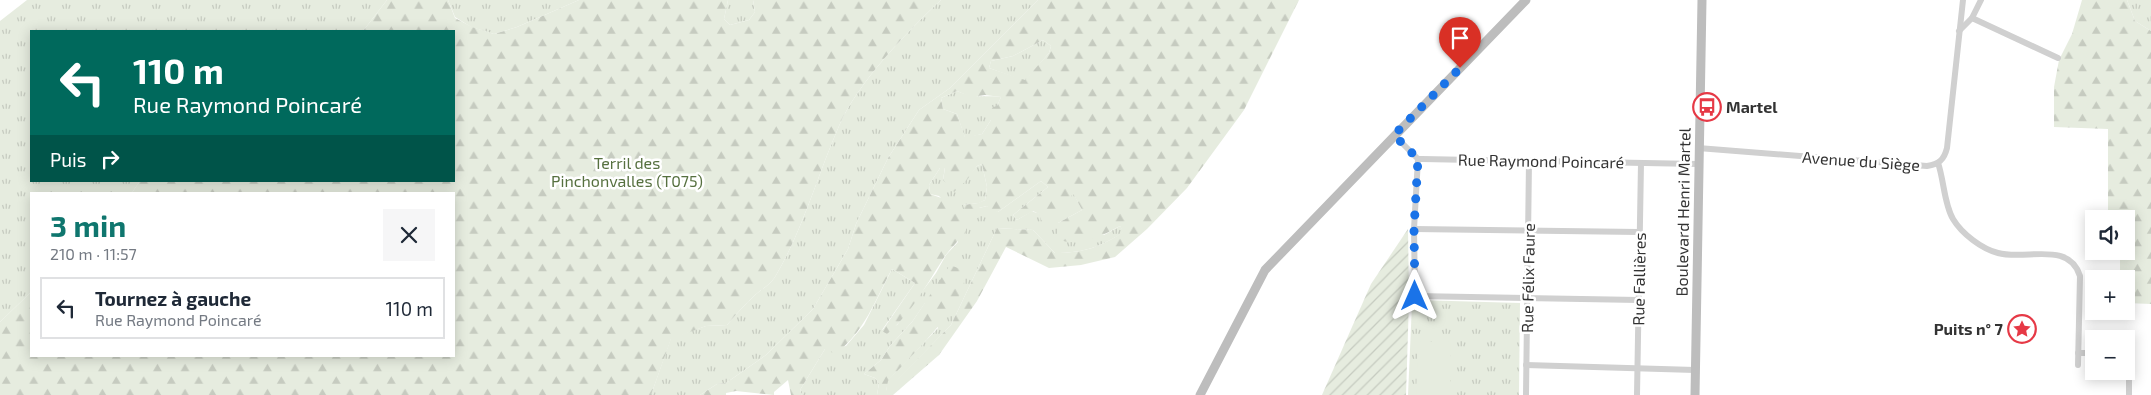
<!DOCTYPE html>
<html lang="fr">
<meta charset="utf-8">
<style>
:root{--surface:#fff;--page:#f6f6f7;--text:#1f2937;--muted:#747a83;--line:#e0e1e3;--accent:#0f766e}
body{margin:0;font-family:"Exo 2",sans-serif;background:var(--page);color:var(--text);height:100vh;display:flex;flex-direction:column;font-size:19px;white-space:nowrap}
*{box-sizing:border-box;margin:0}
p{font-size:16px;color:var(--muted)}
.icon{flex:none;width:28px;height:28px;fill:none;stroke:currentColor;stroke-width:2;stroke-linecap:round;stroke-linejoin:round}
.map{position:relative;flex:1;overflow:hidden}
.drawer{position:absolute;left:30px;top:192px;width:425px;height:165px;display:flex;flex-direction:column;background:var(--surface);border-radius:0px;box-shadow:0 2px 12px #0003}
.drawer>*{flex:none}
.banner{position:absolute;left:30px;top:30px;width:425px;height:152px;border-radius:0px;box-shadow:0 2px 12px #0003;background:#00695c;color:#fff;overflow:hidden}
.tools{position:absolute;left:2085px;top:210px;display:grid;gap:10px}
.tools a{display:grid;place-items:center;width:50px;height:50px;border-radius:0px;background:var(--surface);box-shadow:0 2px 12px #0003;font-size:25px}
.pin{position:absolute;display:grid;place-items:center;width:42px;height:42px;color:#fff;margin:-51px -21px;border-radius:50% 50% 50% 0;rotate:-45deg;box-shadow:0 0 5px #0007}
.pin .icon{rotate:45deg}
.me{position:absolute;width:55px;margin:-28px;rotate:0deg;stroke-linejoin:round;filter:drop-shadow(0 0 4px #0008)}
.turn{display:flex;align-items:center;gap:18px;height:105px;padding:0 20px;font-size:22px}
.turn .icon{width:65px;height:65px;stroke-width:2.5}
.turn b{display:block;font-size:35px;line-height:42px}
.then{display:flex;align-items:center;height:48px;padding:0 20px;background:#0003;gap:10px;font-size:19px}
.round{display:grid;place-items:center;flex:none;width:52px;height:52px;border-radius:0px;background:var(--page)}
.headline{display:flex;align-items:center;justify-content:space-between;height:85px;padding:0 20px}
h1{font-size:30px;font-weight:700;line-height:38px;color:var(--accent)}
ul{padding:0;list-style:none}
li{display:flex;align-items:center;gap:15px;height:62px;margin:0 10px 8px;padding:0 10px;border:2px solid var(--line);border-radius:0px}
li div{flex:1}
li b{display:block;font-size:19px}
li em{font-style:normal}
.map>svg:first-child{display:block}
</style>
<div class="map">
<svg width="2151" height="395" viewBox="0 0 2151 395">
<defs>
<pattern id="grass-tufts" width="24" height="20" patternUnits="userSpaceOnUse" patternTransform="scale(1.25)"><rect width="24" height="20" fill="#e6ecdf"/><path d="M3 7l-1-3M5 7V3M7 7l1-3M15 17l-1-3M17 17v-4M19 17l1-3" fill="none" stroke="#c6cbc0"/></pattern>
<pattern id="forest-firs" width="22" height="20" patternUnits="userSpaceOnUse" patternTransform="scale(1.25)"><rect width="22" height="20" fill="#e6ecdf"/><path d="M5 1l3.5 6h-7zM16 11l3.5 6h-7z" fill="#c6cbc0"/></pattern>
<pattern id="garden-furrows" width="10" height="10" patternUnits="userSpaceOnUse" patternTransform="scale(1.25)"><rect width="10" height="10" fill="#e6ecdf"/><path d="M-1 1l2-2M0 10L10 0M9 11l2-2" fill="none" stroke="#c6cbc0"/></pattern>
</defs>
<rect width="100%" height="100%" fill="#fff"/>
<g fill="url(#grass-tufts)">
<path d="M27,0H387L363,31H31V181H140L131,194H31V292L0,322V21Z"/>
<path d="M448,0H579L517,27L494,34L471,27L455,17Z"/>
<path d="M728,0H753L755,12L749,20L730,25L724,19Z"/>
<path d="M941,0H1038L950,88L919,110L888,158L856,224L848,249L813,309L766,355L726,383L717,384L700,395H651L671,338L706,326L727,325C735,316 743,306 753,297C759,291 770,285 775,277C803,230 817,176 839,126C858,82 906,33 941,0Z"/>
<path d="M2127,0H2151V31L2135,21Z"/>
<path d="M1043,40L1051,46L1049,53L1025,81L989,68L991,61L1013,56Z"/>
<path d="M957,91C975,99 983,95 1001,97L991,120L982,134L965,138L957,114L943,109L941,98Z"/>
<path d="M982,164L987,187L985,200L979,203L963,205L979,208L987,206L998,212L1041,181L1048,187L1013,215L1017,220L1032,211C1050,220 1062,204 1073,192L1082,210L1058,223L1104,235L1120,226L1124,232C1100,247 1084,253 1055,253L1033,230L997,228L951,325L886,392L887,381L938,328L925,303L912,322L890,346L881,360L864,374L875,378L879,383L877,395H802L800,390L825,349L846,346L864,325L892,269L915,283L882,330L897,325L936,273L946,255L958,242L950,208L939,196L930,194L929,185L940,168L945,167L943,180L972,172L977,166Z"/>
<path d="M1417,300L1520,303L1519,395H1408L1412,304Z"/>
</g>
<g fill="url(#forest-firs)" fill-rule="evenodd">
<path d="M387,0H448L455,18L472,27L494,34L517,27L579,0H728L724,19L730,25L749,20L755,12L753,0H941C906,33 858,82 839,126C817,176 803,230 775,277C770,285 759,291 753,297C743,306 735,316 727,325L706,326L671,339L651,395H0V322L31,292V356H454V194H131L140,181H454V31H363Z"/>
<path d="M1038,0H1299L1244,110L1187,188L1147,229L1115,257L1081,265L1049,268L1006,247L977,301L939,355L893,395H877L879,383L875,378L864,374L881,360L890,346L912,322L950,265L963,270C963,274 964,278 964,282C961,309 907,360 888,381L886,391L951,325L997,228L1033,230L1055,253C1083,253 1101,247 1123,232L1120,226C1102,236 1078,248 1058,239V223L1082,210L1073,193L1066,206L1056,211L1049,226L1043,225L1039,214L1033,211L1017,220L1013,215L1048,187L1041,181L998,212L991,211L987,206L979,208L981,215L974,221L966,216L963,205L978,203L985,200L987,187L982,164L977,166L967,180L954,192L943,180L945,168H940L929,185L930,194L950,201V208L956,211L966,221V232C959,240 951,248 945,256C928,282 912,313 887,334L882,331L915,283L892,269C875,300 865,332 835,354L825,349L800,390L802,395H791L788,380L774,392V395L736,391L726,393V395H700L717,384L726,383L766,355L813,309L848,249L856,224L888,158L919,110L950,88ZM1043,40L1051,46L1049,53L1025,80L989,68L991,61L1013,56ZM957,91L971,97L985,95L1001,97L997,106L986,109L991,120L982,134L965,137L957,114L943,109L941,98Z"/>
<path d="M2082,0H2127L2135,21L2151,31V304L2126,303V279H2120V251H2126V219H2108V129L2054,127V87L2059,60L2072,34Z"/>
</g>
<path fill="#e6ecdf" d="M1418,341L1451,342L1450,395H1416Z"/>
<path fill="url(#garden-furrows)" d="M1408,229L1409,299L1406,395H1322L1371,284Z"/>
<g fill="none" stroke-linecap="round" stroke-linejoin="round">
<g stroke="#d0d0d0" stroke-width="6">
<path d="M1972,18L2058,58"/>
<path d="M1959,31L1972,18L1981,0"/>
<path d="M1394,135L1418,159H1422L1698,164"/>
<path d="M1698,148L1927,166C1939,164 1944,160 1947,148L1963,0"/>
<path d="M1418,159L1414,229L1415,296L1639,300"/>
<path d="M1938,163C1944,180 1944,204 1953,219C1962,234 1982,249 1998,253C2025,261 2069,240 2080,276L2078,365"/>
<path d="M1414,229L1639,232"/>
<path d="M2078,353H2094"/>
<path d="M2126,362L2129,373V395"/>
<path d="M1526,365L1695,370"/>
<path d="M1526,395L1529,161"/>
<path d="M1637,395L1641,163"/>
</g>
<g stroke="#bdbdbd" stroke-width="9">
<path d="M1200,395L1265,270L1526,0"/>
<path d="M1695,395L1702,0"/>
</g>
</g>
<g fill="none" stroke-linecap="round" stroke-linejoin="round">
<path stroke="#1a73e8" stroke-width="9" stroke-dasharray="0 16.2" d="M1415,296L1414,229L1418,159L1394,135L1460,68"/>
</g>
<defs>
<symbol id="bus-ring" viewBox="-11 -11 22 22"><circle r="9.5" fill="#fff" stroke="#e63946" stroke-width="1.5"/><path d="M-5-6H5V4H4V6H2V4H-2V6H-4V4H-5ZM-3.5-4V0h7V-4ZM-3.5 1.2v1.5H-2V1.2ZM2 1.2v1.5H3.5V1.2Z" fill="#e63946"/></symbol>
<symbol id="sight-ring" viewBox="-11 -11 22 22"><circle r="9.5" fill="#fff" stroke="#e63946" stroke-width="1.5"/><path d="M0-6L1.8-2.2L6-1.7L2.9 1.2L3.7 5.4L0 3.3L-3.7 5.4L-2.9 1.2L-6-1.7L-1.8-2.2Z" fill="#e63946"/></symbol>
</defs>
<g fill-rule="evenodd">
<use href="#bus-ring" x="1691" y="91" width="32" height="32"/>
<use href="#sight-ring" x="2006" y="313" width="32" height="32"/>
</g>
<g text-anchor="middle" stroke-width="5" stroke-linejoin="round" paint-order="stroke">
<g font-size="16" font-weight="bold" fill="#333" stroke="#fff" text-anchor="start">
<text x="1726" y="113">Martel</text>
<text x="2003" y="335" text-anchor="end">Puits n° 7</text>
</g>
<g font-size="16" fill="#333" stroke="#fff">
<text transform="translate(1541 161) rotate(1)" y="6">Rue Raymond Poincaré</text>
<text transform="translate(1861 161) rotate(4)" y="6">Avenue du Siège</text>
<text transform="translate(1683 212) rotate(-89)" y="6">Boulevard Henri Martel</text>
<text transform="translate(1528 278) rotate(-89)" y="6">Rue Félix Faure</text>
<text transform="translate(1639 279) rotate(-89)" y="6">Rue Fallières</text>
</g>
<g font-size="16" fill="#56703f" stroke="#fff">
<text x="627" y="169">Terril des<tspan x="627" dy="18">Pinchonvalles (T075)</tspan></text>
</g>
</g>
</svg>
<div class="tools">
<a><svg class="icon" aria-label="sound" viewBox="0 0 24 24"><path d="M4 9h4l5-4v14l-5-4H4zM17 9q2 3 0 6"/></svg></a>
<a>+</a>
<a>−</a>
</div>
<div class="pin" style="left:1460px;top:68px;background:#d93025"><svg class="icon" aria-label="arrive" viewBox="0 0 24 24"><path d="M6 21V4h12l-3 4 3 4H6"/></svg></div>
<svg class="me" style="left:1415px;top:296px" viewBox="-20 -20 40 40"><path d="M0-17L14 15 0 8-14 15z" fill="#1a73e8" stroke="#fff" stroke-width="4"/></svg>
<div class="banner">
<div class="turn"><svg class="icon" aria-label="left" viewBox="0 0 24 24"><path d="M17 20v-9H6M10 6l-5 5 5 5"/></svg><div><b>110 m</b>Rue Raymond Poincaré</div></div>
<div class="then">Puis<svg class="icon" aria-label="right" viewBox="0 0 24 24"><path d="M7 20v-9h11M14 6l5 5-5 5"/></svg></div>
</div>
<section class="drawer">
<div class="headline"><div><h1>3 min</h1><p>210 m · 11:57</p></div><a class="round"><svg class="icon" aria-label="close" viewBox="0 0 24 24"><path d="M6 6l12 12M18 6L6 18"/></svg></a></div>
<ul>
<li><svg class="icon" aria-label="left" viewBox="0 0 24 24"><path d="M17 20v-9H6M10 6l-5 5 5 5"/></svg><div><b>Tournez à gauche</b><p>Rue Raymond Poincaré</p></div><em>110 m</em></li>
</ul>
</section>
</div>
